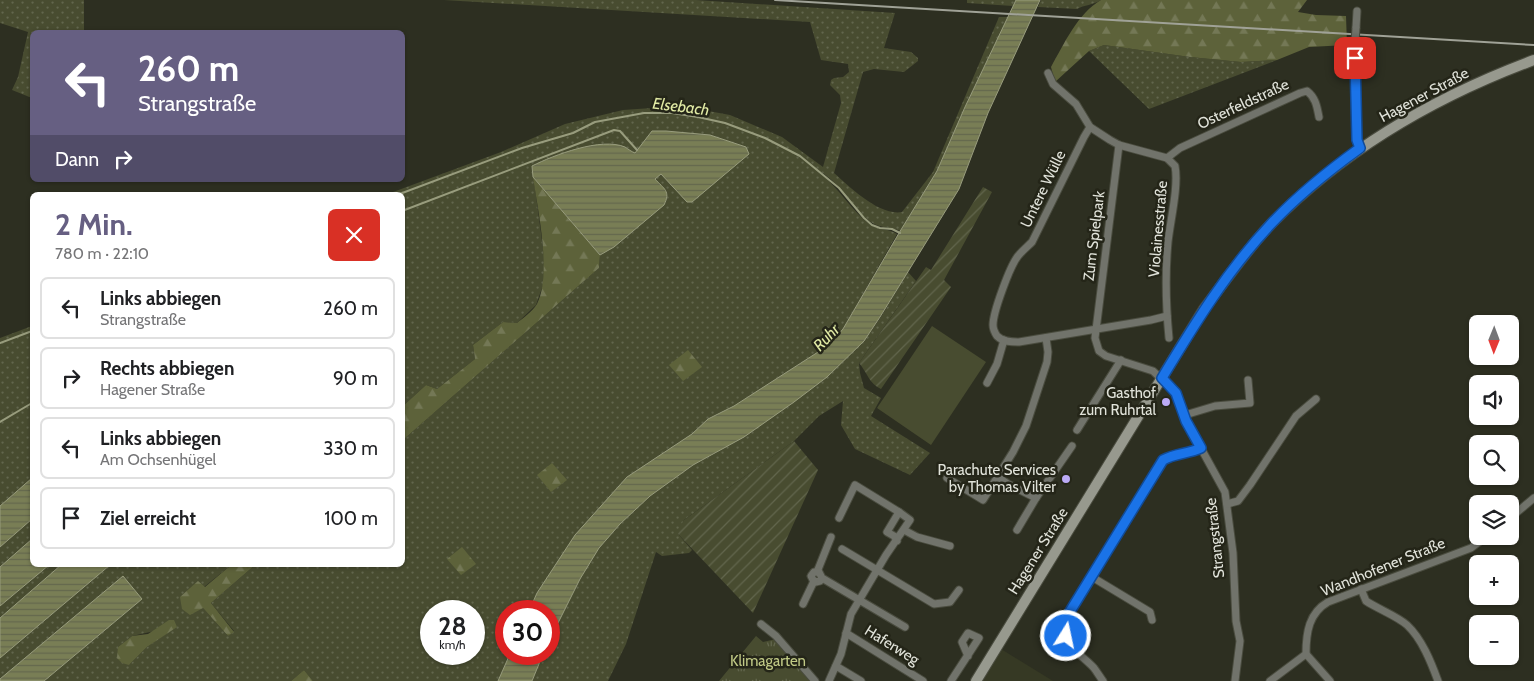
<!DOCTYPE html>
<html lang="de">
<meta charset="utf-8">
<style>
:root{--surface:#fff;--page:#f2f2f2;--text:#202124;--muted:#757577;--line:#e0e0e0;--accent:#665f82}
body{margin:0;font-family:Cabin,sans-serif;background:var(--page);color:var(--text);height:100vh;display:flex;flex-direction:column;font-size:19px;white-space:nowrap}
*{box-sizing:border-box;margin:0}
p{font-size:16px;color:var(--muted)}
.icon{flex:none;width:28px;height:28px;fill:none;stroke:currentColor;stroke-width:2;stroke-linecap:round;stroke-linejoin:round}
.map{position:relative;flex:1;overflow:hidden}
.panel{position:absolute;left:30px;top:192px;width:375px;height:375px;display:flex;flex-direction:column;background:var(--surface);border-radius:8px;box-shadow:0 1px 4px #0004}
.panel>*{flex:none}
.top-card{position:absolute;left:30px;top:30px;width:375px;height:152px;border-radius:8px;box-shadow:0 1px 4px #0004;background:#665f82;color:#fff;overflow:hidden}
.needle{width:32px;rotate:181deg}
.tools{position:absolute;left:1469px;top:315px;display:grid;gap:10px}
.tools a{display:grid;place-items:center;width:50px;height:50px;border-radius:8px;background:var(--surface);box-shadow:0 1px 4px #0004;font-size:25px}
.speed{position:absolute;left:420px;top:600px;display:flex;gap:10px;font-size:25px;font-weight:700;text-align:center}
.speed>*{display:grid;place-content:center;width:65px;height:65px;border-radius:50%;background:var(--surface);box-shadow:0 1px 4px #0004;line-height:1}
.speed small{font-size:12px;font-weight:400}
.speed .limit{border:8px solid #d22;background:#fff;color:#111}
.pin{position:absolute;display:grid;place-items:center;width:42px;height:42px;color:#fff;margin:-21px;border-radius:10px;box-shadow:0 2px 8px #0006}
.me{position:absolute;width:55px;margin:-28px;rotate:10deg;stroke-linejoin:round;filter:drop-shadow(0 0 4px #0008)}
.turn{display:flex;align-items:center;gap:18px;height:105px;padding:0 25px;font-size:22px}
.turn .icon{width:65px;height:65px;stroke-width:2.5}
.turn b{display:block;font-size:35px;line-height:42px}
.then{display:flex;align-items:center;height:48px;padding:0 25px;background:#0003;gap:10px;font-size:19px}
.round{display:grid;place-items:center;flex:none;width:52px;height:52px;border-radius:8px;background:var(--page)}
.summary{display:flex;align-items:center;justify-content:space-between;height:85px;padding:0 25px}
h1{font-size:30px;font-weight:700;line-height:38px;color:var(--accent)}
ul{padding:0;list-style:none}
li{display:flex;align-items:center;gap:15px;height:62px;margin:0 10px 8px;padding:0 15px;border:2px solid var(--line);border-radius:8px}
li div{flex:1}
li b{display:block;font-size:19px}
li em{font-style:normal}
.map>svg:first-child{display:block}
</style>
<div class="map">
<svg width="1534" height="681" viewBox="0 0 1534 681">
<defs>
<pattern id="grass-dots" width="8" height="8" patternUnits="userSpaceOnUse" patternTransform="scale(1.25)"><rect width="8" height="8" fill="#484c30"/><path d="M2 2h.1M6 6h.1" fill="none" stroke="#62664d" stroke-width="1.8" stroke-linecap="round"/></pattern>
<pattern id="forest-firs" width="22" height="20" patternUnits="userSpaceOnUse" patternTransform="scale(1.25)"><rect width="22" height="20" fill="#5d623a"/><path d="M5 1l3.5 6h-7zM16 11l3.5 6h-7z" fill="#747856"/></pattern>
<pattern id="park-tufts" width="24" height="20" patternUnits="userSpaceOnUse" patternTransform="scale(1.25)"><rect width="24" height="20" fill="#484c30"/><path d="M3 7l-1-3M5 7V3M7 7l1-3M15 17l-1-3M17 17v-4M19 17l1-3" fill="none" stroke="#62664d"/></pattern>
<pattern id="garden-furrows" width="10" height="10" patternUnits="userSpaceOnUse" patternTransform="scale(1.25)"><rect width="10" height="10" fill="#484c30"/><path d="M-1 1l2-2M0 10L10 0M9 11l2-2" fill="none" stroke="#62664d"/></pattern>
<pattern id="water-rules" width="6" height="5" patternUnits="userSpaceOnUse" patternTransform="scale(1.25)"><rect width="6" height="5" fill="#797e55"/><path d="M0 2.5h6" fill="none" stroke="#64674d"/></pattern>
</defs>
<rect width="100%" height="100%" fill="#2d2f21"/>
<path fill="#363924" d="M1001,649L1053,681H980Z"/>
<g fill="url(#grass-dots)" fill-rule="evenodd">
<path d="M0,0H84V32H32V98L12,90L18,77L28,32L0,23Z"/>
<path d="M444,0H696L895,13L884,48L911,52L918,58V61L904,72L874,69L863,72L834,173C850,187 879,216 902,212L933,172L999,17H1008L968,100L937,171L900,231C891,227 882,228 874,224C853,212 842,184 821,172L820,173C839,188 852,212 871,225C879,231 889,228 897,234L843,329L829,345L734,406L708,419L692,434L627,477L575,535L537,593L529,611H506V654H510L498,681H313L304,670L291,681H44L142,599L123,576L0,679V658L110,565H231L204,587L203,608L228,636L234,631L211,603L255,565H402L403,440L599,268L600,255L614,247L655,179L661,174L687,202L652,131L635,154L624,147L574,150L532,166L545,263L543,285L536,305L517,323L503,322L473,345L475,359L437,389L426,385L403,406L402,195H385L501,152L565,124L623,110L681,106L730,115L782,137L823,167L841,103L840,95L830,85L831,80L834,78L843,77L849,72L848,64L821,60L810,22ZM431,611H474V654H431ZM177,626L147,647L129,665L118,647L132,636Z"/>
<path d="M967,0H1016L1013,6L967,3Z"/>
<path d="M1041,0H1101C1093,5 1084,5 1077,9L1038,7Z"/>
<path d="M1104,45L1190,57L1241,62L1277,60L1149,109L1089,51Z"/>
<path d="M908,272L916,281L859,363L860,373L864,388L881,398L871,416L930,453L910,475L855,449L841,425L843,401L819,416L794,441L684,520L678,534L692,550L689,553L662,556L656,552L626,644L608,681H532L543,654H549V641L580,579L599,548L620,524L650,496L693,465L716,453L858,346C878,327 893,295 908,272Z"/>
<path d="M32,326V478L0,506V338Z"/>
<path d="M32,519V539L0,567V547Z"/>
<path d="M49,565H61L0,618V606Z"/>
</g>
<g fill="url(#forest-firs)">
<path d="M1101,0H1307L1298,12L1316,15L1346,16L1347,45L1309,47L1277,60L1241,62L1190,57L1104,45L1089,51L1055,82L1051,67C1064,44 1078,13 1101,0Z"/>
<path d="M533,177L600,255L599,268L403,440V406L426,385L437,389L475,359L473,345L503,322L517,323C523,318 533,311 537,304C552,274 538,211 533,177Z"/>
<path d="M688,350L702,367L683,381L669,365Z"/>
<path d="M552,463L567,480L551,492L537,475Z"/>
<path d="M462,547L476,564L461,575L447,559Z"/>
<path d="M231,565H255L211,603L234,632L228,636L203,608L190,615L182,609L180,597L198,581L205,587Z"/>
<path d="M169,620H174L177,627L147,647L129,665L122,663L117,658L118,647L132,636L148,634Z"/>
<path d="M304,670L313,681H291Z"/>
</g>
<path fill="url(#park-tufts)" d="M756,636L763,642L776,639L812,681H719Z"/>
<g fill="url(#garden-furrows)">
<path d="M983,187L992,192L944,280L951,287L881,389C869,384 867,372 859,363L926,267L931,270Z"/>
<path d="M794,441L818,470L753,613L678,534L679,528L684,520Z"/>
</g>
<path fill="#484c30" d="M932,326L986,362L931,445L877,408Z"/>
<g fill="url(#water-rules)" stroke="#989c7d">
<path d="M1016,0H1040L988,113L959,189L880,317L864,341L827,377L794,402L744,437L693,465L650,496L620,524L599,548L580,579L549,641V611H529L537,593L575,535L627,477L692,434L708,419L734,406L829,345L843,329L899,233L937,171L965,107Z"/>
<path d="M652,131H666L710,135L746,147L749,154L692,202H687L661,174L655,179C664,189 671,191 664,205L614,247L600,255L533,177L532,166C554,155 601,137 625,147C628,149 632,152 635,153Z"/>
<path d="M32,478V519L0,547V506Z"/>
<path d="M32,539V565H49L0,606V567Z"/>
<path d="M61,565H110L0,658V618Z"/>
<path d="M123,576L142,599L44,681H0V679Z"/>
<path d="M510,654H543L532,681H498Z"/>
</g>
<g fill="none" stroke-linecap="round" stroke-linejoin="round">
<g stroke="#989c7d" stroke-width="2">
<path d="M397,195L522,148L573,133L595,122L644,113H672L698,117L725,123L765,138L800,156L839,188L864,218L872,225L880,228L892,229L900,233"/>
<path d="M402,211L614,130L620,131L637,150"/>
<path d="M0,343L32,331"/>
<path d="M0,422L32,403"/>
</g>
<defs>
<g id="street">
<path d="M1356,28L1357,11"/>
<path d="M1355,42L1357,140L1360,148"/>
<path d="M1048,73L1053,84L1076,104L1090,127L1110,140L1119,145L1167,158L1175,166C1179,186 1170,222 1168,242C1165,274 1166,307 1169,338"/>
<path d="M1090,127L1084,137L1032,242C1028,246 1022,251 1018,256C1010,266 993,312 993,325C993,329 995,333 997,336C1003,342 1012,342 1019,342L1151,320L1167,316"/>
<path d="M1119,145L1095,338L1099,351L1106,356L1153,371L1176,393L1186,421L1225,492L1233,553L1236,621L1240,641L1235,681"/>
<path d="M1167,158L1180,148L1300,93L1307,91C1316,98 1317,107 1319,117"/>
<path d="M987,383L997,364L1004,340"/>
<path d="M1185,415L1215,406L1250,403L1248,380"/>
<path d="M1077,430L1121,360"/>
<path d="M998,477L1008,484L1036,498L1017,530"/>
<path d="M947,478L983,500L1013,452L1026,426L1047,362L1048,352L1046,338"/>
<path d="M1036,498L1072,446"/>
<path d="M1227,504L1238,501L1250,485L1296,416L1316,399"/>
<path d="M839,518L855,485L899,512"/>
<path d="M1510,518L1534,498"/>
<path d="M904,530L917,537L950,546"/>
<path d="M842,549L934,604L950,602L959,590"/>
<path d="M817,572L831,537"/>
<path d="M1092,577L1150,612L1152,620"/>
<path d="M822,578L820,581L816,582L813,580L811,576L814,572H819L822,578L905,627"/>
<path d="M1361,589L1366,601C1378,609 1397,616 1407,625C1422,639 1431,662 1438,681"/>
<path d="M803,604L814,581"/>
<path d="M761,624L776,636L815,681"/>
<path d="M846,633L923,681"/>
<path d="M1306,654L1330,681"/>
<path d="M836,666L861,681"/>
<path d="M829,681L841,654L851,614L886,555L910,520L899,512L887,532L894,536L897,541"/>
<path d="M951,681L979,638L968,633L962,642L968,656"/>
<path d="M1103,681C1100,677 1097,672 1094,668C1077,650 1061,647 1066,618L1163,460C1175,453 1188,454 1201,448"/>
<path d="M1270,681L1306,654C1306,632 1309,613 1328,602L1471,548L1487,536"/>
</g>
<path id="secondary" d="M976,681L1204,309C1226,280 1247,249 1272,223C1345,149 1437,96 1534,60"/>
</defs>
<use href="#street" stroke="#4a4c3f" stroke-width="9"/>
<use href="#secondary" stroke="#4a4c3f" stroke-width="12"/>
<use href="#street" stroke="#71736b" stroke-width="7"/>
<use href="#secondary" stroke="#97998e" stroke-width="10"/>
<path stroke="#a0a297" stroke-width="2" d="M775,0L1534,45"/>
<defs>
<path id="street-bridge" d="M1355,42L1356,28"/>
</defs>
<use href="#street-bridge" stroke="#4a4c3f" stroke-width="9" stroke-linecap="butt"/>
<use href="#street-bridge" stroke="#71736b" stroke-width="7"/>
</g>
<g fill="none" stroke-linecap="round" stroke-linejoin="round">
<defs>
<path id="route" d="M1066,636L1065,627L1066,618L1163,460C1175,453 1188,454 1201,448L1186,421L1176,393L1162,378C1194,325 1227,271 1270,225C1297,196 1328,171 1360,148L1357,140L1355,58"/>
</defs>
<use href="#route" stroke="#114b97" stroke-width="12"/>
<use href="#route" stroke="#1a73e8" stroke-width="9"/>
</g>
<g fill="#bbaaf6" stroke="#242518" stroke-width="2">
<circle cx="1166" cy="402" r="5"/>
<circle cx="1066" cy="479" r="5"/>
</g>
<g text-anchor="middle" stroke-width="5" stroke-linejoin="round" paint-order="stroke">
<g font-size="15" fill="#e1e3da" stroke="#242518">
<text transform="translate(1424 95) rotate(-28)" y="5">Hagener Straße</text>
<text transform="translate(1243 104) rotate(-25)" y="5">Osterfeldstraße</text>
<text transform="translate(1043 189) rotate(-64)" y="5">Untere Wülle</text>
<text transform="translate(1158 229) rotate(-85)" y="5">Violainesstraße</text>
<text transform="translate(1094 236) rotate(-83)" y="5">Zum Spielpark</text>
<text transform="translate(1215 538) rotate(-96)" y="5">Strangstraße</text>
<text transform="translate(1038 551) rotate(-58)" y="5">Hagener Straße</text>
<text transform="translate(1383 567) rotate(-22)" y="5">Wandhofener Straße</text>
<text transform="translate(892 645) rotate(32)" y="5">Haferweg</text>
</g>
<g font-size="15" fill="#e1e3da" stroke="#242518" text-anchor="end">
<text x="1156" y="398">Gasthof<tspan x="1156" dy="17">zum Ruhrtal</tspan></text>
<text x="1056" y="475">Parachute Services<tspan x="1056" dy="17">by Thomas Vilter</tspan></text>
</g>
<g font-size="15" fill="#c1ca86" stroke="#242518">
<text x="768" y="666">Klimagarten</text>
</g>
<g font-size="16" font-style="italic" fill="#e2eba5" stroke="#242518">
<text transform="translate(681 106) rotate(7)" y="6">Elsebach</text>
<text transform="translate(826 337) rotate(-46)" y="6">Ruhr</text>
</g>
</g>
</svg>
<div class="tools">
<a><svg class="needle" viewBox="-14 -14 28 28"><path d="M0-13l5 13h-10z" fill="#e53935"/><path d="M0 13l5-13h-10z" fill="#757577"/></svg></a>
<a><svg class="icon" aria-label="sound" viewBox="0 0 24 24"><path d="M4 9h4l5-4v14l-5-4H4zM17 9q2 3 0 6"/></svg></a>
<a><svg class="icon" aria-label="search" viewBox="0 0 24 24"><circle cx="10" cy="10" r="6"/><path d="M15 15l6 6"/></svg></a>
<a><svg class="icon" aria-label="layers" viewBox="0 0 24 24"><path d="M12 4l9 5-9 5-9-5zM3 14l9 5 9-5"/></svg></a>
<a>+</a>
<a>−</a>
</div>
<div class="speed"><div>28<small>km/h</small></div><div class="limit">30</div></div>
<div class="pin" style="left:1355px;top:58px;background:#d93025"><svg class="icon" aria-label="arrive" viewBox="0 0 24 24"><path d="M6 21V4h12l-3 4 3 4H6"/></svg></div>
<svg class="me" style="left:1066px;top:636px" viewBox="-20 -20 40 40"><circle r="17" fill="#1a73e8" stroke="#fff" stroke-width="3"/><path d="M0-11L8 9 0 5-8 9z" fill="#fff"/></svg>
<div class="top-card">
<div class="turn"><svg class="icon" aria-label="left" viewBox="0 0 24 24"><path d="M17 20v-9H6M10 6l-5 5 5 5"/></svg><div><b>260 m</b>Strangstraße</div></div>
<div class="then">Dann<svg class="icon" aria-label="right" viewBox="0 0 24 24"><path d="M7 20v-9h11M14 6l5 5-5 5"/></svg></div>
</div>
<section class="panel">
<div class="summary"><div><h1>2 Min.</h1><p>780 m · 22:10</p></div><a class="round" style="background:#d93025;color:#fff"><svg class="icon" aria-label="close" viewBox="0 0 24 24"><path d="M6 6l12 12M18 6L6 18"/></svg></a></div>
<ul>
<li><svg class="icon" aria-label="left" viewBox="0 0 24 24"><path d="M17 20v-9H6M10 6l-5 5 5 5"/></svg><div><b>Links abbiegen</b><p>Strangstraße</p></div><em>260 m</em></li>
<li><svg class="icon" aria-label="right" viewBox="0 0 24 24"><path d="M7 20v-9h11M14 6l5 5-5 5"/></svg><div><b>Rechts abbiegen</b><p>Hagener Straße</p></div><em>90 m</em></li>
<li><svg class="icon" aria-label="left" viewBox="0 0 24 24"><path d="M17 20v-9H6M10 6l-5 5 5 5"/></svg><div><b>Links abbiegen</b><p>Am Ochsenhügel</p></div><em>330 m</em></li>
<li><svg class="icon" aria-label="arrive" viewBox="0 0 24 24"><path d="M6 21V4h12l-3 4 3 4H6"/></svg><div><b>Ziel erreicht</b></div><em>100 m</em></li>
</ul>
</section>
</div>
